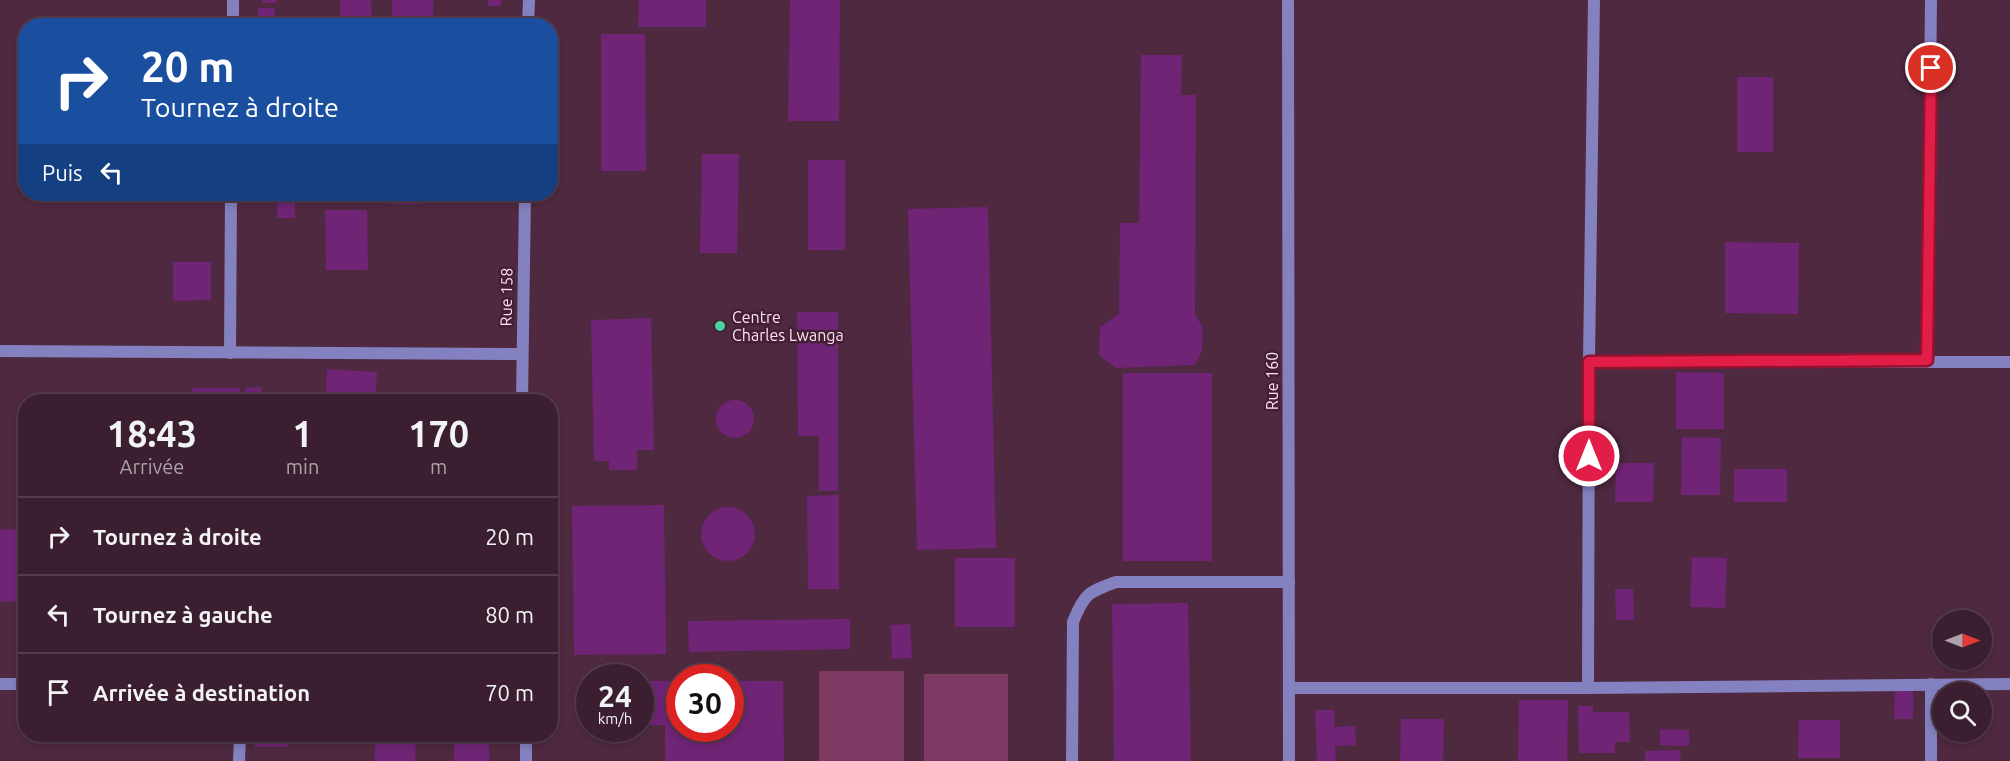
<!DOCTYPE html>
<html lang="fr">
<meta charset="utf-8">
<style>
:root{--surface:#3b1f30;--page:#422738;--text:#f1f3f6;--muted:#aca2ab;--line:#543d4c}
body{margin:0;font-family:Ubuntu,sans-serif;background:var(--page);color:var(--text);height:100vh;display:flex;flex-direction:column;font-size:22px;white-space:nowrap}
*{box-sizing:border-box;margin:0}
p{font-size:20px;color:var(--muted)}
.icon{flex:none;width:33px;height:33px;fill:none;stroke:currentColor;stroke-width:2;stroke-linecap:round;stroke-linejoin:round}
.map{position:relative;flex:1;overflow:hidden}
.side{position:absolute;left:18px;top:394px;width:540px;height:348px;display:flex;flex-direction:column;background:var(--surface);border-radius:24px;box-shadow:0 3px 9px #0003,0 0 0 2px var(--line)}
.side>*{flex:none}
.top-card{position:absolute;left:18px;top:18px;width:540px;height:183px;border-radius:24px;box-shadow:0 3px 9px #0003,0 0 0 2px var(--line);background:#1a4fa0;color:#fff;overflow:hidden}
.needle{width:39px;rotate:90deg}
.tools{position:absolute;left:1932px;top:610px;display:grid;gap:12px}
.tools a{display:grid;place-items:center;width:60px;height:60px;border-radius:50%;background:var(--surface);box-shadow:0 3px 9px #0003,0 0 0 2px var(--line);font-size:30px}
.speed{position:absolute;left:576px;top:664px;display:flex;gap:12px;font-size:30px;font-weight:700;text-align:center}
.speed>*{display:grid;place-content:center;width:78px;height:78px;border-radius:50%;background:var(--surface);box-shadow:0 3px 9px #0003,0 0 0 2px var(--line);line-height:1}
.speed small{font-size:15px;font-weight:400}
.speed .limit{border:9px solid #d22;background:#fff;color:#111}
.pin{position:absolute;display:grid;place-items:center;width:51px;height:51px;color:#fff;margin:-26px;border:3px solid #fff;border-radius:50%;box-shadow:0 2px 6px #0007}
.me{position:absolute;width:66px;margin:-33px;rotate:0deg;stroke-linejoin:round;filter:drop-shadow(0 0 4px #0008)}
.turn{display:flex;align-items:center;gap:21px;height:126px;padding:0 24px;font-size:27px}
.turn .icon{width:78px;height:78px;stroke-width:2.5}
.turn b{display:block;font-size:42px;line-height:51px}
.then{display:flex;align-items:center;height:57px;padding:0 24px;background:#0003;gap:12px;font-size:22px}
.eta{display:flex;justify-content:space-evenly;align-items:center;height:102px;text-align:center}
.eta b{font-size:36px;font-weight:600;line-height:42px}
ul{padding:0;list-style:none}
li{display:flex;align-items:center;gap:18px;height:78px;padding:0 24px;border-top:2px solid var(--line)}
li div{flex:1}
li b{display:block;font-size:22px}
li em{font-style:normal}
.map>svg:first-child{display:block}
</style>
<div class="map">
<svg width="2010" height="761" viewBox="0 0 2010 761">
<rect width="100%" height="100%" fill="#4f2940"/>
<g fill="#7c3962">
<rect x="819" y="671" width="85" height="90"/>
<rect x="924" y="674" width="84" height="87"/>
</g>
<g fill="#702476">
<rect x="262" y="0" width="14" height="3"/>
<path d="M340,0H371L372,26H340Z"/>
<rect x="392" y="0" width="41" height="26"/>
<rect x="488" y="0" width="13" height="6"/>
<path d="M639,0H706V27H638Z"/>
<path d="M790,0H840L839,121H788Z"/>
<rect x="258" y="8" width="17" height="12"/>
<path d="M24,33H26V151H21Z"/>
<path d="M601,34H645L646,171H601Z"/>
<path d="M1141,55H1182L1181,95H1196L1195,314L1203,328L1202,351L1195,365L1116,368L1099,355L1100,327L1119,314L1120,223H1139Z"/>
<rect x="1737" y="77" width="36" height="75"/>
<path d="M702,154H739L737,253H700Z"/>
<rect x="808" y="160" width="37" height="90"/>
<path d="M372,194H421V204H390V199H372Z"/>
<path d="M428,194H485V201H468V197H428Z"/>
<rect x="277" y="199" width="18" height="19"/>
<path d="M988,207L996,548L917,550L908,209Z"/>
<path d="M325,210H367L368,270H326Z"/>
<path d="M1725,242L1799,243L1798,314L1725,313Z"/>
<path d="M173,262H211V300L173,301Z"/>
<path d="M797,312H838V491H819V436H798Z"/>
<path d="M651,318L654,450H637V470H609V461H594L591,320Z"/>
<path d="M327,369L377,372L376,394L326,392Z"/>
<path d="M1676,372L1724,373V429H1676Z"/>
<rect x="1123" y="373" width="89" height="188"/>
<path d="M262,387V402H245V388Z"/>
<path d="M192,388H240V402H218L217,397H212L213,402H192Z"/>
<path d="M450,397L481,398V402H450Z"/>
<path d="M333,398L371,399V402H333Z"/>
<circle cx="735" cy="419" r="19"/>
<path d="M1682,437L1721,438L1720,495H1681Z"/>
<path d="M1616,463H1654L1653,502H1615Z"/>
<rect x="1734" y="469" width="53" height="33"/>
<path d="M839,495V589H808L807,496Z"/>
<path d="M664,505L666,654L574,655L572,506Z"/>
<circle cx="728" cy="534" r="27"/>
<path d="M18,529L20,601L0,602V530Z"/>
<path d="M1692,557L1727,558L1725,608L1690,607Z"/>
<rect x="955" y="558" width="60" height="69"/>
<path d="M1615,589H1633L1634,620H1616Z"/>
<path d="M1188,603L1191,761H1114L1112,604Z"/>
<path d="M850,619V649L689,652L688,621Z"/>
<path d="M910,624L912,658L892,659L891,625Z"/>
<path d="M640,681H680V729H730V681H783L784,761H665V725H640Z"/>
<path d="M1895,691H1913V719H1894Z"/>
<path d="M1519,700H1568L1567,761H1518Z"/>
<path d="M1578,706H1593V712H1629L1630,742H1615V753H1579Z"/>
<path d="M1315,710H1334L1335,727L1355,726L1356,745L1335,746L1336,761H1317Z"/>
<path d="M1401,719H1444L1443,761H1400Z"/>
<path d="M1799,720H1840V758H1798Z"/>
<path d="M1660,729L1689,730V746L1660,745Z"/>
<rect x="255" y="735" width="33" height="12"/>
<path d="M375,735H416L415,761H375Z"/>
<rect x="454" y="735" width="35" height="26"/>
<path d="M1680,750L1681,761H1645V751Z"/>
</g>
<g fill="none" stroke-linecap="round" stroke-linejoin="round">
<path stroke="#8381c0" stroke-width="12" d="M1072,761L1073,622C1084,594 1088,592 1116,582H1289"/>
<g stroke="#8381c0" stroke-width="12">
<path d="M233,26V0"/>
<path d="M528,26L529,0"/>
<path d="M0,351L522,354"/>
<path d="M230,353L231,194"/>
<path d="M1927,360L1931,0"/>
<path d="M1589,362H2010"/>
<path d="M522,402L525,194"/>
<path d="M0,684H26"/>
<path d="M1289,688H1588L2010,684"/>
<path d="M1588,688L1589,362L1594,0"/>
<path d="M526,735V761"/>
<path d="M239,761L240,735"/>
<path d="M1931,761V684"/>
</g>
<path stroke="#8381c0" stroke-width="12" d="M1288,0L1289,761"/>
</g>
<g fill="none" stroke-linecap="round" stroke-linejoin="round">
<defs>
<path id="route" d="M1589,456V362L1927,360L1931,68"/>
</defs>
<use href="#route" stroke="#92132f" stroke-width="15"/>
<use href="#route" stroke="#e11d48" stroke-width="10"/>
</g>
<circle fill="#43d4a0" stroke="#441f35" stroke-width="2" cx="720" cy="326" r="6"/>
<g text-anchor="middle" stroke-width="5" stroke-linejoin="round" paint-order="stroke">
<g font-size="16" fill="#fce3f0" stroke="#441f35">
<text transform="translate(506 297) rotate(-89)" y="6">Rue 158</text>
<text transform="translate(1272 381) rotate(-90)" y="6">Rue 160</text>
</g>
<g font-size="16" fill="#fce3f0" stroke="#441f35" text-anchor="start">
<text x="732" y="323">Centre<tspan x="732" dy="18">Charles Lwanga</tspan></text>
</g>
</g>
</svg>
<div class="tools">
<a><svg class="needle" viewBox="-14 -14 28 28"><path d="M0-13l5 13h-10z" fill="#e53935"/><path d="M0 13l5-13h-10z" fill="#aca2ab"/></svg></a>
<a><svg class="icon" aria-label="search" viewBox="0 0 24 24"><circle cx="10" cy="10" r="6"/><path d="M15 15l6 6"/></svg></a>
</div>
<div class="speed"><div>24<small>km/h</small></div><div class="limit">30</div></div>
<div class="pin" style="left:1931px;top:68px;background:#d93025"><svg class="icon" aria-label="arrive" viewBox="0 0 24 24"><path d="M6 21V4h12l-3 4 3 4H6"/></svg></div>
<svg class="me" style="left:1589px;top:456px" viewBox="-20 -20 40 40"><circle r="17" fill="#e11d48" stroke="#fff" stroke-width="3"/><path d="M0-11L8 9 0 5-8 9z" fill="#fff"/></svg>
<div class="top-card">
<div class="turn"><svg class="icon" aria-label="right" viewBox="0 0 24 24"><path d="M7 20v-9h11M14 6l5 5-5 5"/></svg><div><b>20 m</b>Tournez à droite</div></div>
<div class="then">Puis<svg class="icon" aria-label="left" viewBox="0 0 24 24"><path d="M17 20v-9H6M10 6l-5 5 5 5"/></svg></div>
</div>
<section class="side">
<div class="eta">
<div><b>18:43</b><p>Arrivée</p></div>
<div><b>1</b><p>min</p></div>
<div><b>170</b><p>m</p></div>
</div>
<ul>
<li><svg class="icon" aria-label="right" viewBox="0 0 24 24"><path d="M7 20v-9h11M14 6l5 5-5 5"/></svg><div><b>Tournez à droite</b></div><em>20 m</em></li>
<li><svg class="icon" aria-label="left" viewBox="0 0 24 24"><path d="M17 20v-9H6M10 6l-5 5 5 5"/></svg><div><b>Tournez à gauche</b></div><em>80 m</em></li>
<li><svg class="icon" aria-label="arrive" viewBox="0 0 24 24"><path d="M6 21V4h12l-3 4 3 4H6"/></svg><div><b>Arrivée à destination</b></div><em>70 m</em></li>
</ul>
</section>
</div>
